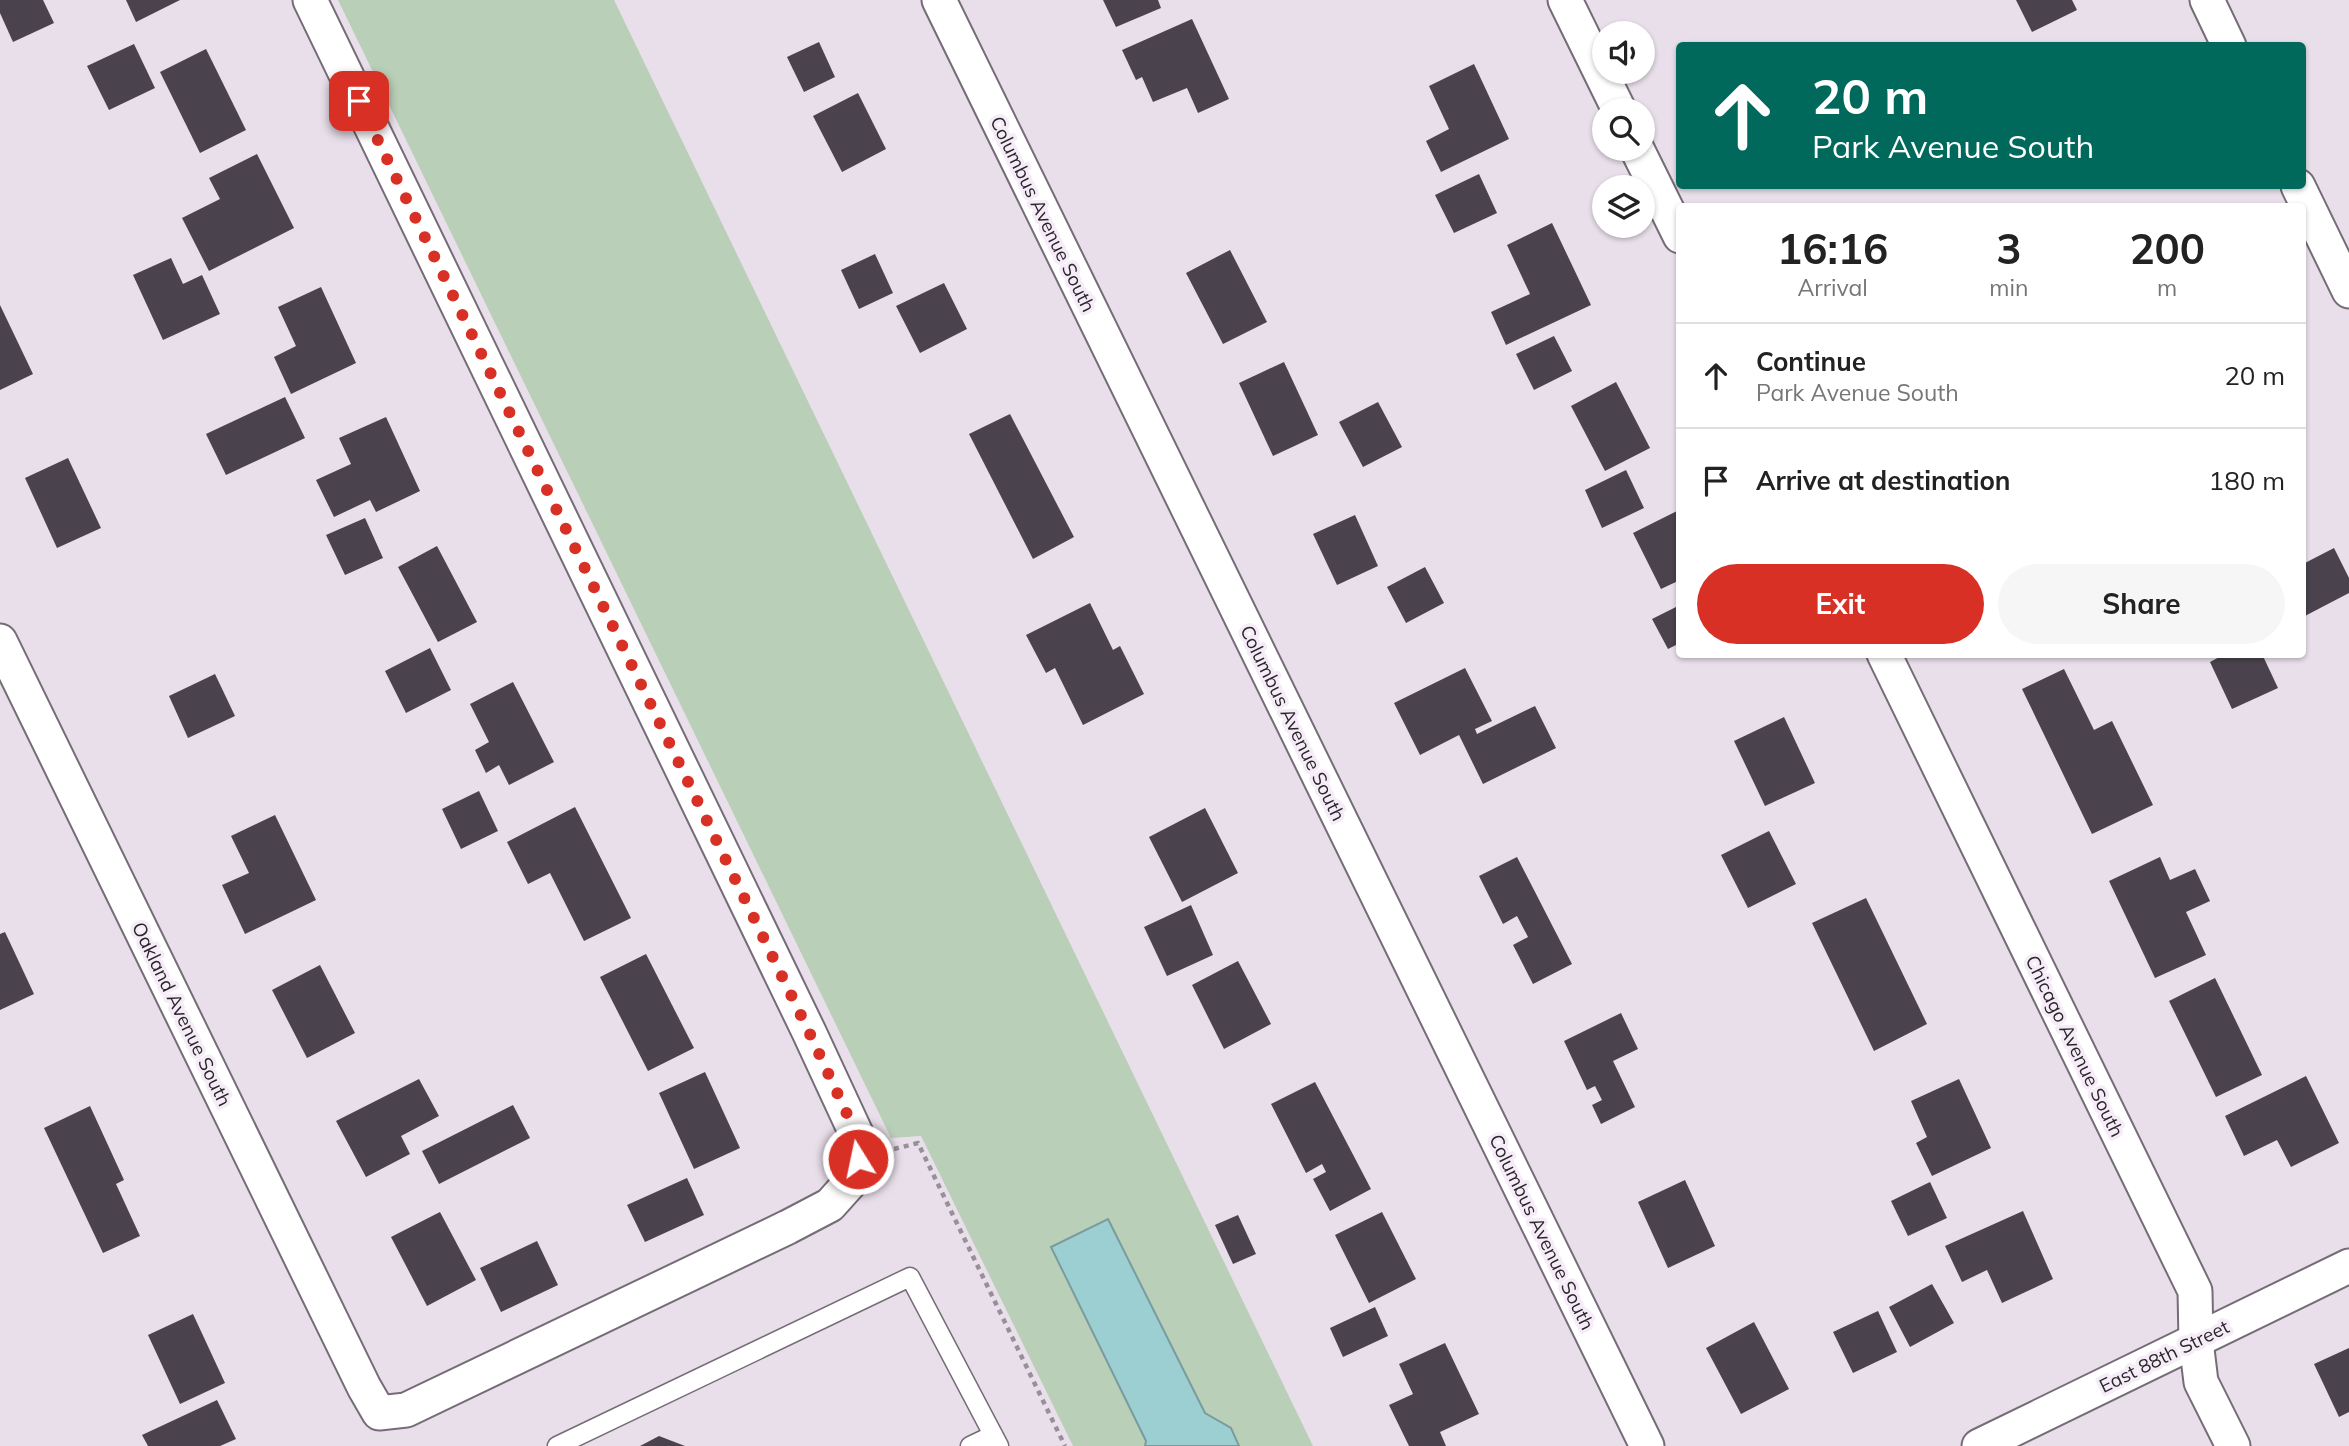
<!DOCTYPE html>
<style>
:root{--surface:#fff;--page:#f6f6f6;--text:#222;--muted:#767676;--line:#e0e0e0;--accent:#d93025}
body{margin:0;font-family:Mulish,sans-serif;background:var(--page);color:var(--text);height:100vh;display:flex;flex-direction:column;font-size:26px;white-space:nowrap}
*{box-sizing:border-box;margin:0}
p{font-size:23px;color:var(--muted)}
.icon{flex:none;width:38px;height:38px;fill:none;stroke:currentColor;stroke-width:2;stroke-linecap:round;stroke-linejoin:round}
.map{position:relative;flex:1;overflow:hidden}
.panel{position:absolute;left:1676px;top:203px;width:630px;height:455px;display:flex;flex-direction:column;background:var(--surface);border-radius:7px;box-shadow:0 2px 5px #0004}
.panel>*{flex:none}
.banner{position:absolute;left:1676px;top:42px;width:630px;height:147px;border-radius:7px;box-shadow:0 2px 5px #0004;background:#00695c;color:#fff;overflow:hidden}
.controls{position:absolute;left:1592px;top:21px;display:grid;gap:14px}
.controls a{display:grid;place-items:center;width:63px;height:63px;border-radius:50%;background:var(--surface);box-shadow:0 2px 5px #0004;font-size:35px}
.pin{position:absolute;display:grid;place-items:center;width:60px;height:60px;color:#fff;margin:-30px;border-radius:14px;box-shadow:0 4px 10px #0006}
.me{position:absolute;width:77px;margin:-38px;rotate:350deg;stroke-linejoin:round;filter:drop-shadow(0 0 5px #0008)}
.turn{display:flex;align-items:center;gap:24px;height:147px;padding:0 21px;font-size:32px}
.turn .icon{width:91px;height:91px;stroke-width:2.5}
.turn b{display:block;font-size:49px;line-height:60px}
.eta{display:flex;justify-content:space-evenly;align-items:center;height:119px;text-align:center}
.eta b{font-size:42px;font-weight:700;line-height:49px}
.primary-button{display:flex;gap:14px;margin-top:auto;padding:14px 21px}
.primary-button a{flex:1;height:80px;border-radius:42px;background:var(--accent);color:#fff;font-size:28px;font-weight:700;line-height:80px;text-align:center}
.primary-button a+a{background:var(--page);color:var(--text)}
ul{padding:0;list-style:none}
li{display:flex;align-items:center;gap:21px;height:105px;padding:0 21px;border-top:2px solid var(--line)}
li div{flex:1}
li b{display:block;font-size:26px}
li em{font-style:normal}
.map>svg:first-child{display:block}
</style>
<div class="map">
<svg width="2349" height="1446" viewBox="0 0 2349 1446">
<rect width="100%" height="100%" fill="#e9dfeb"/>
<path fill="#bacfb7" d="M338,0H614L1313,1446H1073L921,1136L891,1138Z"/>
<path fill="#9ccfd1" stroke="#7a9c9f" stroke-width="2" d="M1108,1219L1205,1413L1231,1428L1239,1446H1145L1146,1441L1051,1247Z"/>
<g fill="#4a424c">
<path d="M0,0H43L54,23L13,42L0,13Z"/>
<path d="M126,0H180L136,22Z"/>
<path d="M1103,0H1158L1161,8L1116,27Z"/>
<path d="M2016,0H2072L2077,10L2032,32Z"/>
<path d="M1192,19L1229,99L1198,113L1187,88L1153,102L1142,77L1136,80L1122,50Z"/>
<path d="M819,42L835,77L804,92L787,57Z"/>
<path d="M134,44L155,88L109,110L87,66Z"/>
<path d="M206,49L246,130L200,153L160,72Z"/>
<path d="M1474,64L1509,139L1441,172L1426,141L1449,129L1429,86Z"/>
<path d="M858,93L886,149L842,172L813,116Z"/>
<path d="M257,154L294,228L209,271L182,218L220,199L209,178Z"/>
<path d="M1479,174L1497,213L1454,233L1435,195Z"/>
<path d="M1552,223L1591,305L1506,345L1491,312L1530,294L1507,245Z"/>
<path d="M1230,250L1267,322L1223,344L1186,273Z"/>
<path d="M875,254L893,293L859,309L841,270Z"/>
<path d="M171,258L183,284L202,275L220,314L163,340L133,275Z"/>
<path d="M944,283L967,329L920,353L896,306Z"/>
<path d="M321,287L356,363L291,394L274,357L296,346L278,307Z"/>
<path d="M0,305L33,374L0,390Z"/>
<path d="M1554,336L1572,371L1534,390L1516,354Z"/>
<path d="M1284,362L1318,435L1273,456L1239,383Z"/>
<path d="M1616,382L1650,448L1605,471L1571,406Z"/>
<path d="M285,397L305,438L226,475L206,434Z"/>
<path d="M1378,402L1402,447L1363,467L1339,422Z"/>
<path d="M1010,414L1074,537L1033,559L969,434Z"/>
<path d="M386,417L420,491L376,512L370,500L334,517L316,480L351,464L339,438Z"/>
<path d="M68,458L101,528L57,548L25,478Z"/>
<path d="M1626,470L1644,508L1602,528L1585,490Z"/>
<path d="M1679,510L1680,580L1661,589L1633,533Z"/>
<path d="M1355,515L1378,566L1337,585L1313,534Z"/>
<path d="M365,518L383,558L345,575L326,535Z"/>
<path d="M437,546L477,622L438,642L398,567Z"/>
<path d="M2334,548L2349,578V593L2303,617V564Z"/>
<path d="M1425,567L1444,603L1406,623L1387,587Z"/>
<path d="M1090,603L1113,650L1120,646L1144,694L1083,725L1055,668L1046,673L1026,635Z"/>
<path d="M1680,605V643L1668,649L1652,619Z"/>
<path d="M430,648L451,690L406,713L385,671Z"/>
<path d="M2225,654H2262L2278,688L2232,709L2210,662Z"/>
<path d="M1465,668L1492,721L1475,729L1477,734L1535,706L1556,748L1483,784L1459,735L1420,755L1394,703Z"/>
<path d="M2064,669L2094,730L2112,721L2153,805L2092,834L2022,689Z"/>
<path d="M215,674L235,716L188,738L169,696Z"/>
<path d="M513,682L554,762L509,785L499,765L486,773L475,750L489,742L470,704Z"/>
<path d="M1784,717L1815,783L1765,806L1734,741Z"/>
<path d="M479,791L498,831L461,849L442,809Z"/>
<path d="M575,807L631,918L584,941L550,873L528,884L507,842Z"/>
<path d="M1205,808L1238,873L1182,902L1149,837Z"/>
<path d="M275,815L316,900L245,934L222,885L249,873L231,836Z"/>
<path d="M1769,831L1796,884L1748,908L1721,855Z"/>
<path d="M1517,857L1572,964L1533,984L1513,945L1528,937L1517,916L1503,924L1479,876Z"/>
<path d="M2160,857L2170,880L2195,869L2210,901L2186,912L2206,955L2155,978L2109,881Z"/>
<path d="M1866,898L1927,1024L1874,1051L1812,923Z"/>
<path d="M1191,905L1213,955L1167,976L1144,927Z"/>
<path d="M5,932L34,994L0,1010V934Z"/>
<path d="M646,954L694,1048L648,1071L600,977Z"/>
<path d="M1238,961L1271,1024L1224,1049L1192,985Z"/>
<path d="M320,965L355,1033L307,1058L272,990Z"/>
<path d="M2215,978L2262,1075L2216,1097L2169,1001Z"/>
<path d="M1621,1013L1638,1049L1613,1061L1635,1107L1601,1124L1592,1105L1602,1100L1595,1086L1587,1090L1564,1041Z"/>
<path d="M705,1072L740,1148L694,1169L659,1093Z"/>
<path d="M2306,1076L2339,1143L2291,1167L2277,1140L2244,1156L2225,1116Z"/>
<path d="M419,1079L439,1116L401,1136L410,1154L366,1177L336,1121Z"/>
<path d="M1959,1079L1991,1148L1932,1176L1916,1143L1927,1137L1911,1101Z"/>
<path d="M1315,1082L1371,1189L1330,1211L1313,1179L1326,1172L1322,1164L1306,1173L1271,1104Z"/>
<path d="M513,1105L530,1138L439,1184L422,1151Z"/>
<path d="M90,1106L124,1180L116,1184L140,1236L103,1253L44,1128Z"/>
<path d="M687,1178L704,1215L645,1242L627,1205Z"/>
<path d="M1685,1180L1715,1246L1668,1268L1638,1202Z"/>
<path d="M1930,1182L1947,1218L1908,1236L1891,1201Z"/>
<path d="M2023,1211L2053,1279L2002,1303L1987,1270L1962,1282L1945,1246Z"/>
<path d="M440,1212L476,1280L427,1306L391,1237Z"/>
<path d="M1382,1212L1416,1279L1369,1303L1335,1235Z"/>
<path d="M1238,1215L1256,1254L1233,1264L1215,1225Z"/>
<path d="M537,1241L558,1285L501,1312L480,1268Z"/>
<path d="M1932,1284L1954,1323L1910,1347L1889,1307Z"/>
<path d="M1375,1307L1388,1336L1343,1357L1330,1328Z"/>
<path d="M1878,1311L1897,1352L1853,1373L1833,1332Z"/>
<path d="M193,1314L225,1383L180,1404L148,1335Z"/>
<path d="M1754,1322L1789,1389L1741,1414L1706,1348Z"/>
<path d="M1445,1343L1479,1414L1440,1432L1446,1446H1409L1389,1405L1413,1394L1399,1364Z"/>
<path d="M2349,1348V1412L2339,1417L2314,1364Z"/>
<path d="M217,1400L236,1439L220,1446H148L142,1435Z"/>
<path d="M659,1436L685,1446H640Z"/>
</g>
<g fill="none" stroke-linecap="round" stroke-linejoin="round">
<defs>
<g id="lane">
<path d="M557,1446L910,1277L999,1446"/>
<path d="M970,1446L993,1435"/>
</g>
<g id="street">
<path d="M939,0L1647,1446"/>
<path d="M1565,0L1619,110"/>
<path d="M2207,0L2229,46"/>
<path d="M1637,149L1680,236"/>
<path d="M2298,186L2349,291"/>
<path d="M0,641L364,1387L379,1413L406,1410L788,1227L830,1205L856,1176L860,1142L809,1032L310,0"/>
<path d="M1884,654L2195,1291L2196,1341L2201,1382L2233,1446"/>
<path d="M1979,1446L2349,1266"/>
</g>
</defs>
<use href="#lane" stroke="#756c77" stroke-width="21"/>
<use href="#street" stroke="#756c77" stroke-width="37"/>
<path stroke="#979098" stroke-width="4.5" stroke-dasharray="5 5" stroke-linecap="butt" d="M894,1149L918,1143L1065,1446"/>
<use href="#lane" stroke="#fff" stroke-width="18"/>
<use href="#street" stroke="#fff" stroke-width="33"/>
</g>
<g fill="none" stroke-linecap="round" stroke-linejoin="round">
<path stroke="#d93025" stroke-width="12" stroke-dasharray="0 21.6" d="M359,101L809,1032L860,1142L858,1159"/>
</g>
<g text-anchor="middle" stroke-width="7" stroke-linejoin="round" paint-order="stroke">
<g font-size="19" fill="#29262a" stroke="#f6ecf8">
<text transform="translate(1043 214) rotate(64)" y="7">Columbus Avenue South</text>
<text transform="translate(1293 723) rotate(64)" y="7">Columbus Avenue South</text>
<text transform="translate(182 1014) rotate(64)" y="7">Oakland Avenue South</text>
<text transform="translate(2075 1046) rotate(64)" y="7">Chicago Avenue South</text>
<text transform="translate(1542 1232) rotate(64)" y="7">Columbus Avenue South</text>
<text transform="translate(2164 1356) rotate(-26)" y="7">East 88th Street</text>
</g>
</g>
</svg>
<div class="controls">
<a><svg class="icon" aria-label="sound" viewBox="0 0 24 24"><path d="M4 9h4l5-4v14l-5-4H4zM17 9q2 3 0 6"/></svg></a>
<a><svg class="icon" aria-label="search" viewBox="0 0 24 24"><circle cx="10" cy="10" r="6"/><path d="M15 15l6 6"/></svg></a>
<a><svg class="icon" aria-label="layers" viewBox="0 0 24 24"><path d="M12 4l9 5-9 5-9-5zM3 14l9 5 9-5"/></svg></a>
</div>
<div class="pin" style="left:359px;top:101px;background:#d93025"><svg class="icon" aria-label="arrive" viewBox="0 0 24 24"><path d="M6 21V4h12l-3 4 3 4H6"/></svg></div>
<svg class="me" style="left:858px;top:1159px" viewBox="-20 -20 40 40"><circle r="17" fill="#d93025" stroke="#fff" stroke-width="3"/><path d="M0-11L8 9 0 5-8 9z" fill="#fff"/></svg>
<div class="banner">
<div class="turn"><svg class="icon" aria-label="ahead" viewBox="0 0 24 24"><path d="M12 20V5M6 11l6-6 6 6"/></svg><div><b>20 m</b>Park Avenue South</div></div>
</div>
<section class="panel">
<div class="eta">
<div><b>16:16</b><p>Arrival</p></div>
<div><b>3</b><p>min</p></div>
<div><b>200</b><p>m</p></div>
</div>
<ul>
<li><svg class="icon" aria-label="ahead" viewBox="0 0 24 24"><path d="M12 20V5M6 11l6-6 6 6"/></svg><div><b>Continue</b><p>Park Avenue South</p></div><em>20 m</em></li>
<li><svg class="icon" aria-label="arrive" viewBox="0 0 24 24"><path d="M6 21V4h12l-3 4 3 4H6"/></svg><div><b>Arrive at destination</b></div><em>180 m</em></li>
</ul>
<div class="primary-button"><a>Exit</a><a>Share</a></div>
</section>
</div>
